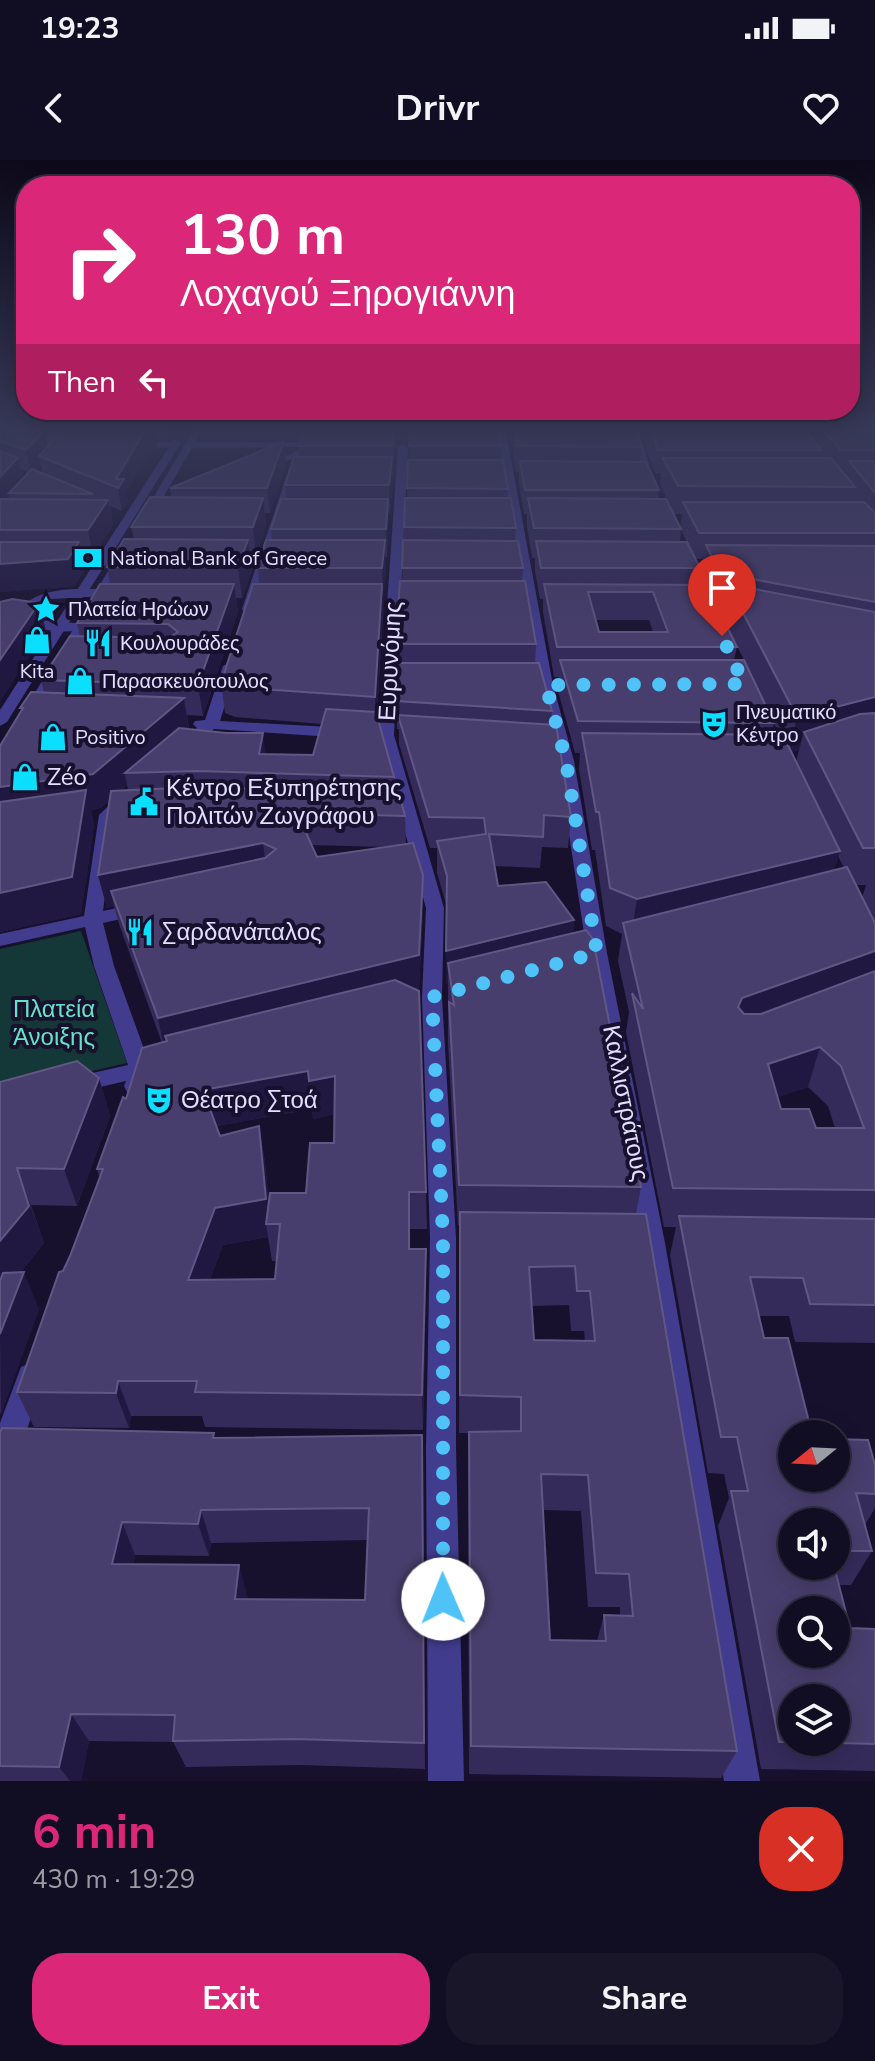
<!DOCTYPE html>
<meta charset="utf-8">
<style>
:root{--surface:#110d22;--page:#1a162a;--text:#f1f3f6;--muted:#9c9ca5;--line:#302d40;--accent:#db2777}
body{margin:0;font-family:"Nunito Sans",sans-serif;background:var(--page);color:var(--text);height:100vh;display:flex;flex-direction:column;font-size:30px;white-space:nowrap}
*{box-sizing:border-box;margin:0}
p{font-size:26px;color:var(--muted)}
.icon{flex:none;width:44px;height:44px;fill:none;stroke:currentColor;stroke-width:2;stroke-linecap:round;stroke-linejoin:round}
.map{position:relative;height:1621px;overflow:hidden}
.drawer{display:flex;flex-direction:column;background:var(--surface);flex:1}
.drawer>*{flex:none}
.banner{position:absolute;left:16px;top:16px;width:844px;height:244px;border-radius:32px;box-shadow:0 4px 20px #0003,0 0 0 2px var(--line);background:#db2777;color:#fff;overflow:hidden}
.needle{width:52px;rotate:252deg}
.fabs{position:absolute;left:778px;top:1260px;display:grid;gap:16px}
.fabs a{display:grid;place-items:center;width:72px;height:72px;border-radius:50%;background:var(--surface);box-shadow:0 4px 20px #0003,0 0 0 2px var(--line);font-size:40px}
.pin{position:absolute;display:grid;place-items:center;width:68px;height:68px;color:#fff;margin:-82px -34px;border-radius:50% 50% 50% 0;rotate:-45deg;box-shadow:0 0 8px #0007}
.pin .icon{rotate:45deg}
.me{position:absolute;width:88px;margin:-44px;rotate:359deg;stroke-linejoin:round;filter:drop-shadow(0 0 6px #0008)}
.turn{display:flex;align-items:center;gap:28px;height:168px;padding:0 32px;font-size:36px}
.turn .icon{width:104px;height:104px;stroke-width:2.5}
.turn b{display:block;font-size:56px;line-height:68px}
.then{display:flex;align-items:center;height:76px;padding:0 32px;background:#0003;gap:16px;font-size:30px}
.round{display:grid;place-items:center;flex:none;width:84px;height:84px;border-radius:32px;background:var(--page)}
.summary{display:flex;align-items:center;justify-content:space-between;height:136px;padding:0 32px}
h1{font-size:48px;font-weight:700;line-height:60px;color:var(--accent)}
.primary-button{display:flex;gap:16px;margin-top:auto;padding:16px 32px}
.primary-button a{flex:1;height:92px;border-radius:32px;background:var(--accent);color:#fff;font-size:32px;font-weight:700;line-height:92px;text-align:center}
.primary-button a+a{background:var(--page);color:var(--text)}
.status{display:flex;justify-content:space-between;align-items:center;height:56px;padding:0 40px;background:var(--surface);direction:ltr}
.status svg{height:22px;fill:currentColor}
header{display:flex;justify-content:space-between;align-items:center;height:104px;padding:0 32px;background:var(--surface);font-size:36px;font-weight:700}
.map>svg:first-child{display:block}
</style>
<div class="status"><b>19:23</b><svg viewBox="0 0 49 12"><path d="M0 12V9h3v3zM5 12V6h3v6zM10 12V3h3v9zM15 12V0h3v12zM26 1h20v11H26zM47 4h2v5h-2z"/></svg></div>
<header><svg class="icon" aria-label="back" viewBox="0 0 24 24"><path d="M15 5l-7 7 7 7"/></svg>Drivr<svg class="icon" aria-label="heart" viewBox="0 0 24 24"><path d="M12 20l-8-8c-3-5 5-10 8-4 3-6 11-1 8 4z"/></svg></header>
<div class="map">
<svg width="875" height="1621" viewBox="0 0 875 1621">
<rect width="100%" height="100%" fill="#17112d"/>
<path fill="#143837" d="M81,771L127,903L0,932V789Z"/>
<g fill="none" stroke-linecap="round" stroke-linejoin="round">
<path fill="#413c8d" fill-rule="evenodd" d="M316,282L319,287L190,288L185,285L190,282Z"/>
<g fill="#413c8d" fill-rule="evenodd">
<path d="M52,267H61L53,280L67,289L53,302L48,299L56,290L43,281Z"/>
<path d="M496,267H505L553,525L574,601L607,793L665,1083L760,1621H724L639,1083L587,793L558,601L539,525Z"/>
<path d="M629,267H638L656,328L647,326Z"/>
<path d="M130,281L174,282L179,285L174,288L127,286Z"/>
<path d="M403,284L408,287L394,575L444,748L442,837L456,1078V1288L464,1621H428L426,1288L430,1078L422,837L426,748L378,575L398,287Z"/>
<path d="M295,291L303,293L254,449L244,452L242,449Z"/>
<path d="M59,400H135L141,403L135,406L55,405V401Z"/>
<path d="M102,429L106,430V436L51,439L30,451L41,460L86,464V470C66,473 25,473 18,451C38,426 73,429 102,429Z"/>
<path d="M230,502L237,506L220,561L348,568L356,573L348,578L214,569L189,590H179V584L197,568L193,564L195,561L205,560L223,506Z"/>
<path d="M127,632L135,637L115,656L103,751L141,743L150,749L148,753L103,763L114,806L148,900L156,902L159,908L150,915L143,932L135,934L127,932L124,926L126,921L74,933L66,931L63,925L66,919L128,905L94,806L85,767L0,786V774L84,756L99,655L121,634Z"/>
<path d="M31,1203L41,1207L45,1216L11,1317L0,1321V1263L21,1207Z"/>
</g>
<g fill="#413c8d" fill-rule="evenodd">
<path d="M195,267H204L150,360L141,362L140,360Z"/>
<path d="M350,267H363L265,311L257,309Z"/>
<path d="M174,279L182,281L7,562L0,566V550Z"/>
<path d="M122,395L128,398L8,604L0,609V591L116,398Z"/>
</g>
</g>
<g fill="#352b5b" fill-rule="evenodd">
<path d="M0,267H48L45,273L48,286L57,276L55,267H191L184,280L180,276L170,279H156L158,291L149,293L126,332L128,342L122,351L110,346L113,365L93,396H82L85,409L74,426L0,432ZM40,303L43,314L34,310ZM20,309L29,312L22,319Z"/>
<path d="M199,267H304L300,279H201Z"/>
<path d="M309,267L497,268L501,286V300L508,329V338L516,368L515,381L523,408L522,421L536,484L535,503L552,551L551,565L571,657L568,688L542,687L540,708L495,706L498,726L574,760L573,773L641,1027L636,1054L737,1591L721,1618L469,1614L468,1309L469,1273H459L460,1065H458L448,883V823L446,824L447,747L437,713V688H430L399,584V569H397L396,484L402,421L404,367L407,338L409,280H394L393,324L390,353H388L387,397H385L386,410L382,439L383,452L377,554L394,617L395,633L405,656L406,685L423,748L419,829L416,830L426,1032L427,1069H410V1089L426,1126L423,1270L205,1267L202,1256H131L129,1268L34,1267L17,1232L100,1019L97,1009L126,939L162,883L119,764L114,746L107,748L98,715L109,641L101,648L91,650L94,665L81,754L0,772V586L21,551L20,548L44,532L41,520L80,476L77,463L110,424L107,407L134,379L131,367L171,337L170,328L284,281L286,304L270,353H265L266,366L256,397H250L252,410L242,438H236L238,452L203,556L187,555L189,569L266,595H313L322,564L235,557L225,553L221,523L259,424L258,408L272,380L271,369L286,339L285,325L299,297L298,286ZM127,625L128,630L121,631ZM311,685L387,687L317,697ZM312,949L313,959L334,954V983L306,1033L269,1042L265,1003L259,966L220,976L216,966ZM268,1077L272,1101H277L275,1119H210L223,1085ZM569,1145L571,1171H584L585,1181L534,1180L532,1146ZM543,1350L581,1351L588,1447H620V1456L604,1455L597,1481L550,1480Z"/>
<path d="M506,267H632V269L642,287L640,302L659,330L658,338L680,366L682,354H674L660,325L661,313H655L639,267H875V1183L795,1182L789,1156H759L764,1178L792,1274L875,1305V1348L865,1365L872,1391L851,1425H839L850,1468L875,1469V1611L761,1609L718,1366L729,1338L724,1314L708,1313L670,1095L676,1067H664L626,872L629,852L618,801L622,774L606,766L595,690H592L579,609L580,593H575L558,531L559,517H554L543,452V439H540L535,411V398H532L527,366V354H524L519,324V312H516L513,293V282H511ZM808,272H814L813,279ZM681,370L687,382H680ZM696,399H704L702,412L715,440L725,442L722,456L744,500H734L737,487L698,425L700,408ZM596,460H649L653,472H599ZM774,563L780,575H772ZM799,590L796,602L791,592ZM838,696L844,708L834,710ZM856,725H866L862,738ZM808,927L828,946L835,968H816L781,949L777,937ZM836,1362V1406H792Z"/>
<path d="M99,918L110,956L77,1046L31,1045L44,1083L20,1113L39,1149L0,1255V922Z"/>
<path d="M0,1273L215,1278L422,1275L425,1609L302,1605L186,1607L173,1582L89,1581L81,1621H0ZM367,1380L365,1440L248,1439V1437L133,1404L135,1395L209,1396L211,1383Z"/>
</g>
<g fill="#211841">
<path d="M40,267H48L45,273L50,293L39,296L40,303L31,313L26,290L41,274Z"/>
<path d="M169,267H179L180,276L170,279Z"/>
<path d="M182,267H191L184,280Z"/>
<path d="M300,267H304L300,279Z"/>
<path d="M394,267L395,292L393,312V286Z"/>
<path d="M155,269L158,291L149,293L126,332L128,342L122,351L116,319L145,271Z"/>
<path d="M284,281L286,304L270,353L267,328Z"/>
<path d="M392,297L393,324L390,353L389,325Z"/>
<path d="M18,298L23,322L9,333V337L0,348V317Z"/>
<path d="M263,338L266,366L256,397L253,367Z"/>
<path d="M388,339L389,366L387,397L386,369Z"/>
<path d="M108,340L113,365L93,396L88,370Z"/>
<path d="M248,380L252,410L242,438L238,407Z"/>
<path d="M385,380L386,410L383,439L382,408Z"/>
<path d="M79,382L85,409L74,426L0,432V404Z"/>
<path d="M234,424L238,452L203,556L198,525Z"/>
<path d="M382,424L383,452L376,568L375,537Z"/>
<path d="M39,443L46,471L0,542V500Z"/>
<path d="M875,537V556L804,572L799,590L789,592L797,557Z"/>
<path d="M184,538L189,571L125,613L127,625L101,648L91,650L94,665L81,754L0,772V627Z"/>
<path d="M263,573L267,604L259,594Z"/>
<path d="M263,683L267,715L111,731L114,746L107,748L98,715Z"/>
<path d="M840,691L829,729L631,778L637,739Z"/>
<path d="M423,715V748L419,829L170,892L165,876L169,892L165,893L158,858Z"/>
<path d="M574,760L571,793L448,803V823L446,824V791Z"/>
<path d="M875,791V825L733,877L738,847L742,838Z"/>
<path d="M820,887L808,927L757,944L768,904Z"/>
<path d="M308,911L335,916L338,953L313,959L312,949L210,967L203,930Z"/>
<path d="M99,918L110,956L77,1046L64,1009Z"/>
<path d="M259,966L265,1003L271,1064H266L268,1077L223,1085L197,1156L188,1120L215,1048Z"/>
<path d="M17,1008L44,1083L0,1138V1081Z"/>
<path d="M426,1089V1126L423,1270L422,1235Z"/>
<path d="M24,1112L39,1149L1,1255L0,1174Z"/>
<path d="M118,1221L131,1256L129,1268L116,1233Z"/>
<path d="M201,1350L211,1383L209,1396L198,1364Z"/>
<path d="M122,1362L135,1395L127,1436L112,1404Z"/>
<path d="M239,1405L248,1437L245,1470L235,1439Z"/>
<path d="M71,1554L89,1581L81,1621H70L59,1607Z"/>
</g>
<g fill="#483e6d" stroke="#605784" stroke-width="2" fill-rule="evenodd">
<path d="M309,267H394L393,286H298L304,270Z"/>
<path d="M410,267L497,268L501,286H409Z"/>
<path d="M650,267H804L821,290H658Z"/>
<path d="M821,267H875V290H840Z"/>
<path d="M0,268L45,270L26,290L0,281Z"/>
<path d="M64,268L155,269L145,271L116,319H124L118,328L39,296Z"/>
<path d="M514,268L637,269L642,287L518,286Z"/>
<path d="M284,281L267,328H170L239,300Z"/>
<path d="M0,291L18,298L0,317Z"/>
<path d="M294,297H392L389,325H285Z"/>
<path d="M663,298H831L855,327L678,326Z"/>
<path d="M408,300H503L508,329L407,328Z"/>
<path d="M520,301L646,302L659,330H525Z"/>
<path d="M849,301H875V333Z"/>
<path d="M32,309L93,334L9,333Z"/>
<path d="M150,337L263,338L253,367H131Z"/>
<path d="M405,338H511L516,368L404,367Z"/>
<path d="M528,338L666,339L681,369L534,368Z"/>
<path d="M0,339L108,340L88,370H0Z"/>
<path d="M281,339H388L386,369H271Z"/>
<path d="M683,342H864L875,353V373H699Z"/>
<path d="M124,379L248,380L238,407H107Z"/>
<path d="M266,380H385L382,408H258Z"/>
<path d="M403,380L518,381L523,408H402Z"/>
<path d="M536,381L687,382L700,408H541Z"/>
<path d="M0,382H79L68,399L0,404Z"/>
<path d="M706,385L875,386V442L720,413Z"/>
<path d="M400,421H525L536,484H396Z"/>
<path d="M100,424H234L198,525L41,520L70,476L168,478L178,472L168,464L77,463Z"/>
<path d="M253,424H382L375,537L231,527L221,523Z"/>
<path d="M544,424L707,425L737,487H557ZM588,432H653L668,472H599Z"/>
<path d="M728,424L875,452V537L797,557Z"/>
<path d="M12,439L39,443L0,500V442Z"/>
<path d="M560,500H744L774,563L578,561Z"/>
<path d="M396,503H539L552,551L396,541Z"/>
<path d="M31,532L184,538L93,614L0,627V586L23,548H20Z"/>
<path d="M326,549L376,552L394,617L198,611L125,613L179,568L226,573H263L259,594L313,595Z"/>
<path d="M875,553V688H863L804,572L860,554Z"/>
<path d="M398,555L556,565L571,657L544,655L543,677L489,674L498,726L546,722L574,760L446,791L447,716L437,681L486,674L484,658L429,657Z"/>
<path d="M582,573L783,575L840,691L637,739L610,728L599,652H596Z"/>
<path d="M198,627L399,633L405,656L297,653L317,697L413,683L423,715L419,795L158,858L111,731L265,698L276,689L263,683L98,715L111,631Z"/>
<path d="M86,630L72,717L0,733V642Z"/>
<path d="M847,707L875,763V791L742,838L738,847L744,854H761L875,811V1030L673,1028L632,833L643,849L623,763ZM820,887L841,906L864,968H816L809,949H781L768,904Z"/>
<path d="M586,770L593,779L641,1027L459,1025L449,842L454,845L448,803Z"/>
<path d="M395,820L419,831L426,1032H409V1089H426L422,1235L195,1232L197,1221H118L116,1233L17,1232L59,1112L63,1111L70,1096L103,1009H97L123,937L126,939L142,888L167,881L165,876ZM308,911L309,921L335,916L334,983H310L306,1033H270L266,1064H280L275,1119L188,1120L215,1048L266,1039L259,966L220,976L203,930Z"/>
<path d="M77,901L99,918L64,1009L17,1008L29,1046L0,1081V922Z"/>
<path d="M460,1052L646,1054L737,1591L471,1586L469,1272L521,1271V1237L460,1235ZM575,1106L577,1131H590L595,1181L534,1180L529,1107ZM541,1314L588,1315L596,1413L629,1414L633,1456L604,1455L606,1481L550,1480Z"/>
<path d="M679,1056L875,1059V1145L810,1144L803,1118L750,1117L764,1178H788L812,1274H792V1318H836V1279L868,1280L875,1305V1334L856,1333L872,1391H836V1362H792V1406H834L850,1468L875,1469V1584L802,1582H836V1538H792V1582H779L731,1331H748L737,1277H721ZM792,1450H836V1494H792Z"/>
<path d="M24,1112L0,1174V1121L3,1113Z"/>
<path d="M2,1268L214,1273L213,1278L422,1275L424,1583L295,1579L173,1581L175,1555L71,1554L59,1607L0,1606V1273ZM369,1348L365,1440L235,1439L239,1405L112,1404L122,1362L198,1364L201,1350Z"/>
</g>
<linearGradient id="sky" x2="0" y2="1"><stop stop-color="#0d0919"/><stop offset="0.54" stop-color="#363857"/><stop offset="1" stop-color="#363857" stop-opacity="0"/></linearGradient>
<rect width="875" height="494" fill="url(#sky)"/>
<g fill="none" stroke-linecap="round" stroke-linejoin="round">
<path stroke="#4fc3f7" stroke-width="14" stroke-dasharray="0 25.2" d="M443,1439V1078L432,837L597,793L566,601L546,525L744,524L722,476"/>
</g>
<defs>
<symbol id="bank-bare" viewBox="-9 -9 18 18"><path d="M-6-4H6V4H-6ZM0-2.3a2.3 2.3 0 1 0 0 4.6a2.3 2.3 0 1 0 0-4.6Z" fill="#0adfff" stroke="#17112d" stroke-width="2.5" paint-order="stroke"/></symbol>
<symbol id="sight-bare" viewBox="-9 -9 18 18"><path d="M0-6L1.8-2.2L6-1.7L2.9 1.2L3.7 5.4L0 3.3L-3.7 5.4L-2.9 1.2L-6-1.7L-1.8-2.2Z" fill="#0adfff" stroke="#17112d" stroke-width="2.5" paint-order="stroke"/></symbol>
<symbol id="shop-bare" viewBox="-9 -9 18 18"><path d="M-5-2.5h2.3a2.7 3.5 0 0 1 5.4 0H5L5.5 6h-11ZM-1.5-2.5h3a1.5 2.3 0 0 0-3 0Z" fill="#0adfff" stroke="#17112d" stroke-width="2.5" paint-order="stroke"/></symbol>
<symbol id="restaurant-bare" viewBox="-9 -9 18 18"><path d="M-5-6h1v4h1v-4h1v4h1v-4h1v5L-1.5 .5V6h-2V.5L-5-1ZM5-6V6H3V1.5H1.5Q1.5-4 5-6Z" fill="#0adfff" stroke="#17112d" stroke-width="2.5" paint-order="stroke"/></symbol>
<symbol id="theatre-bare" viewBox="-9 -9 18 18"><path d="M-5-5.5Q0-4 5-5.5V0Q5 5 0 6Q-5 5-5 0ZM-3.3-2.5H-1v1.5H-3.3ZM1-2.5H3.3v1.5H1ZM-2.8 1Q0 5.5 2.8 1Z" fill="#0adfff" stroke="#17112d" stroke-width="2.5" paint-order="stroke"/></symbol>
<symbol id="civic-bare" viewBox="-9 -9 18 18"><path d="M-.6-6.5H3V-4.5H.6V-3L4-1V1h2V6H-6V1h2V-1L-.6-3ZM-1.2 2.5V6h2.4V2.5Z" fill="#0adfff" stroke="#17112d" stroke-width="2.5" paint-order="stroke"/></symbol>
</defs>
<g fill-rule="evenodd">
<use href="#bank-bare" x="68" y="378" width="40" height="40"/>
<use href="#sight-bare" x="26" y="429" width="40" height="40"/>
<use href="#shop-bare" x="17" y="460" width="40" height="40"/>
<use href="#restaurant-bare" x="78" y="463" width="40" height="40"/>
<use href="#shop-bare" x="60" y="501" width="40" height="40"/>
<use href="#theatre-bare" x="694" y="544" width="40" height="40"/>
<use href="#shop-bare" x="33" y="557" width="40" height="40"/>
<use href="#shop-bare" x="5" y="597" width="40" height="40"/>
<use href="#civic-bare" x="124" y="622" width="40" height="40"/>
<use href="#restaurant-bare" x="120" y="752" width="40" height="40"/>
<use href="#theatre-bare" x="139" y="920" width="40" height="40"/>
</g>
<g text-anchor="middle" stroke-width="8" stroke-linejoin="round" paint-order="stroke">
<g font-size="20" fill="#e2deff" stroke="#17112d" text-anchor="start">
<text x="110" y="405">National Bank of Greece</text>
<text x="68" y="456">Πλατεία Ηρώων</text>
<text x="120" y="490">Κουλουράδες</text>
<text x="37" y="518" text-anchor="middle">Kita</text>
<text x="102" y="528">Παρασκευόπουλος</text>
<text x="736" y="559">Πνευματικό<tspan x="736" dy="23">Κέντρο</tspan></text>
<text x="75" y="584">Positivo</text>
</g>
<g font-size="24" fill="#e2deff" stroke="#17112d">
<text transform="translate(390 501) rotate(-87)" y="8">Ευρυνόμης</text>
<text transform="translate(626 943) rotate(79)" y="8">Καλλιστράτους</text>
</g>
<g font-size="24" fill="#e2deff" stroke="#17112d" text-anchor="start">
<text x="47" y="625">Zéo</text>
<text x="166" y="636">Κέντρο Εξυπηρέτησης<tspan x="166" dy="28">Πολιτών Ζωγράφου</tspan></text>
<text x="162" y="780">Σαρδανάπαλος</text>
<text x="181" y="948">Θέατρο Στοά</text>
</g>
<g font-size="24" fill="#65e3c8" stroke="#17112d">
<text x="54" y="857">Πλατεία<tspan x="54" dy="28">Άνοιξης</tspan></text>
</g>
</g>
</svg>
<div class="fabs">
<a><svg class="needle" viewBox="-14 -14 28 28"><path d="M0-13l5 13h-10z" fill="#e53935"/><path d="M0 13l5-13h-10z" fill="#9c9ca5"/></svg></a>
<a><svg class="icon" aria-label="sound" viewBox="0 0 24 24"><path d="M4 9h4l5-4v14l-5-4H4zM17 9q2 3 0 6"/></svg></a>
<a><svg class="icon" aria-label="search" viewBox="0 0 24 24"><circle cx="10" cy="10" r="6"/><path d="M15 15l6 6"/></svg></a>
<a><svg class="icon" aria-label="layers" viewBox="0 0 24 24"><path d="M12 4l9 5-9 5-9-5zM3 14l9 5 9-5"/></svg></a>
</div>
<div class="pin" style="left:722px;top:476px;background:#d93025"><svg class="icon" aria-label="arrive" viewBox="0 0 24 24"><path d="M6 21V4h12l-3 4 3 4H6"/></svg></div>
<svg class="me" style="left:443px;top:1439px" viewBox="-20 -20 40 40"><circle r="19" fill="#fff"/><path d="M0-13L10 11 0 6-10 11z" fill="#4fc3f7"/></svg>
<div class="banner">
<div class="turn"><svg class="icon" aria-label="right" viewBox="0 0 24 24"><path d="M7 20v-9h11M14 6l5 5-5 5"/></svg><div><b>130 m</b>Λοχαγού Ξηρογιάννη</div></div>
<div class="then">Then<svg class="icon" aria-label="left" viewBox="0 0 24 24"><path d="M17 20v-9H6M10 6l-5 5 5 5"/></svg></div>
</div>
</div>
<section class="drawer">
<div class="summary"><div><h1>6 min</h1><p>430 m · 19:29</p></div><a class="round" style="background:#d93025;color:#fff"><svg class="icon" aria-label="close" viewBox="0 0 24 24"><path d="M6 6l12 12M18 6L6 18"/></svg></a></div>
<div class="primary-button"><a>Exit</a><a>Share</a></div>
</section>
